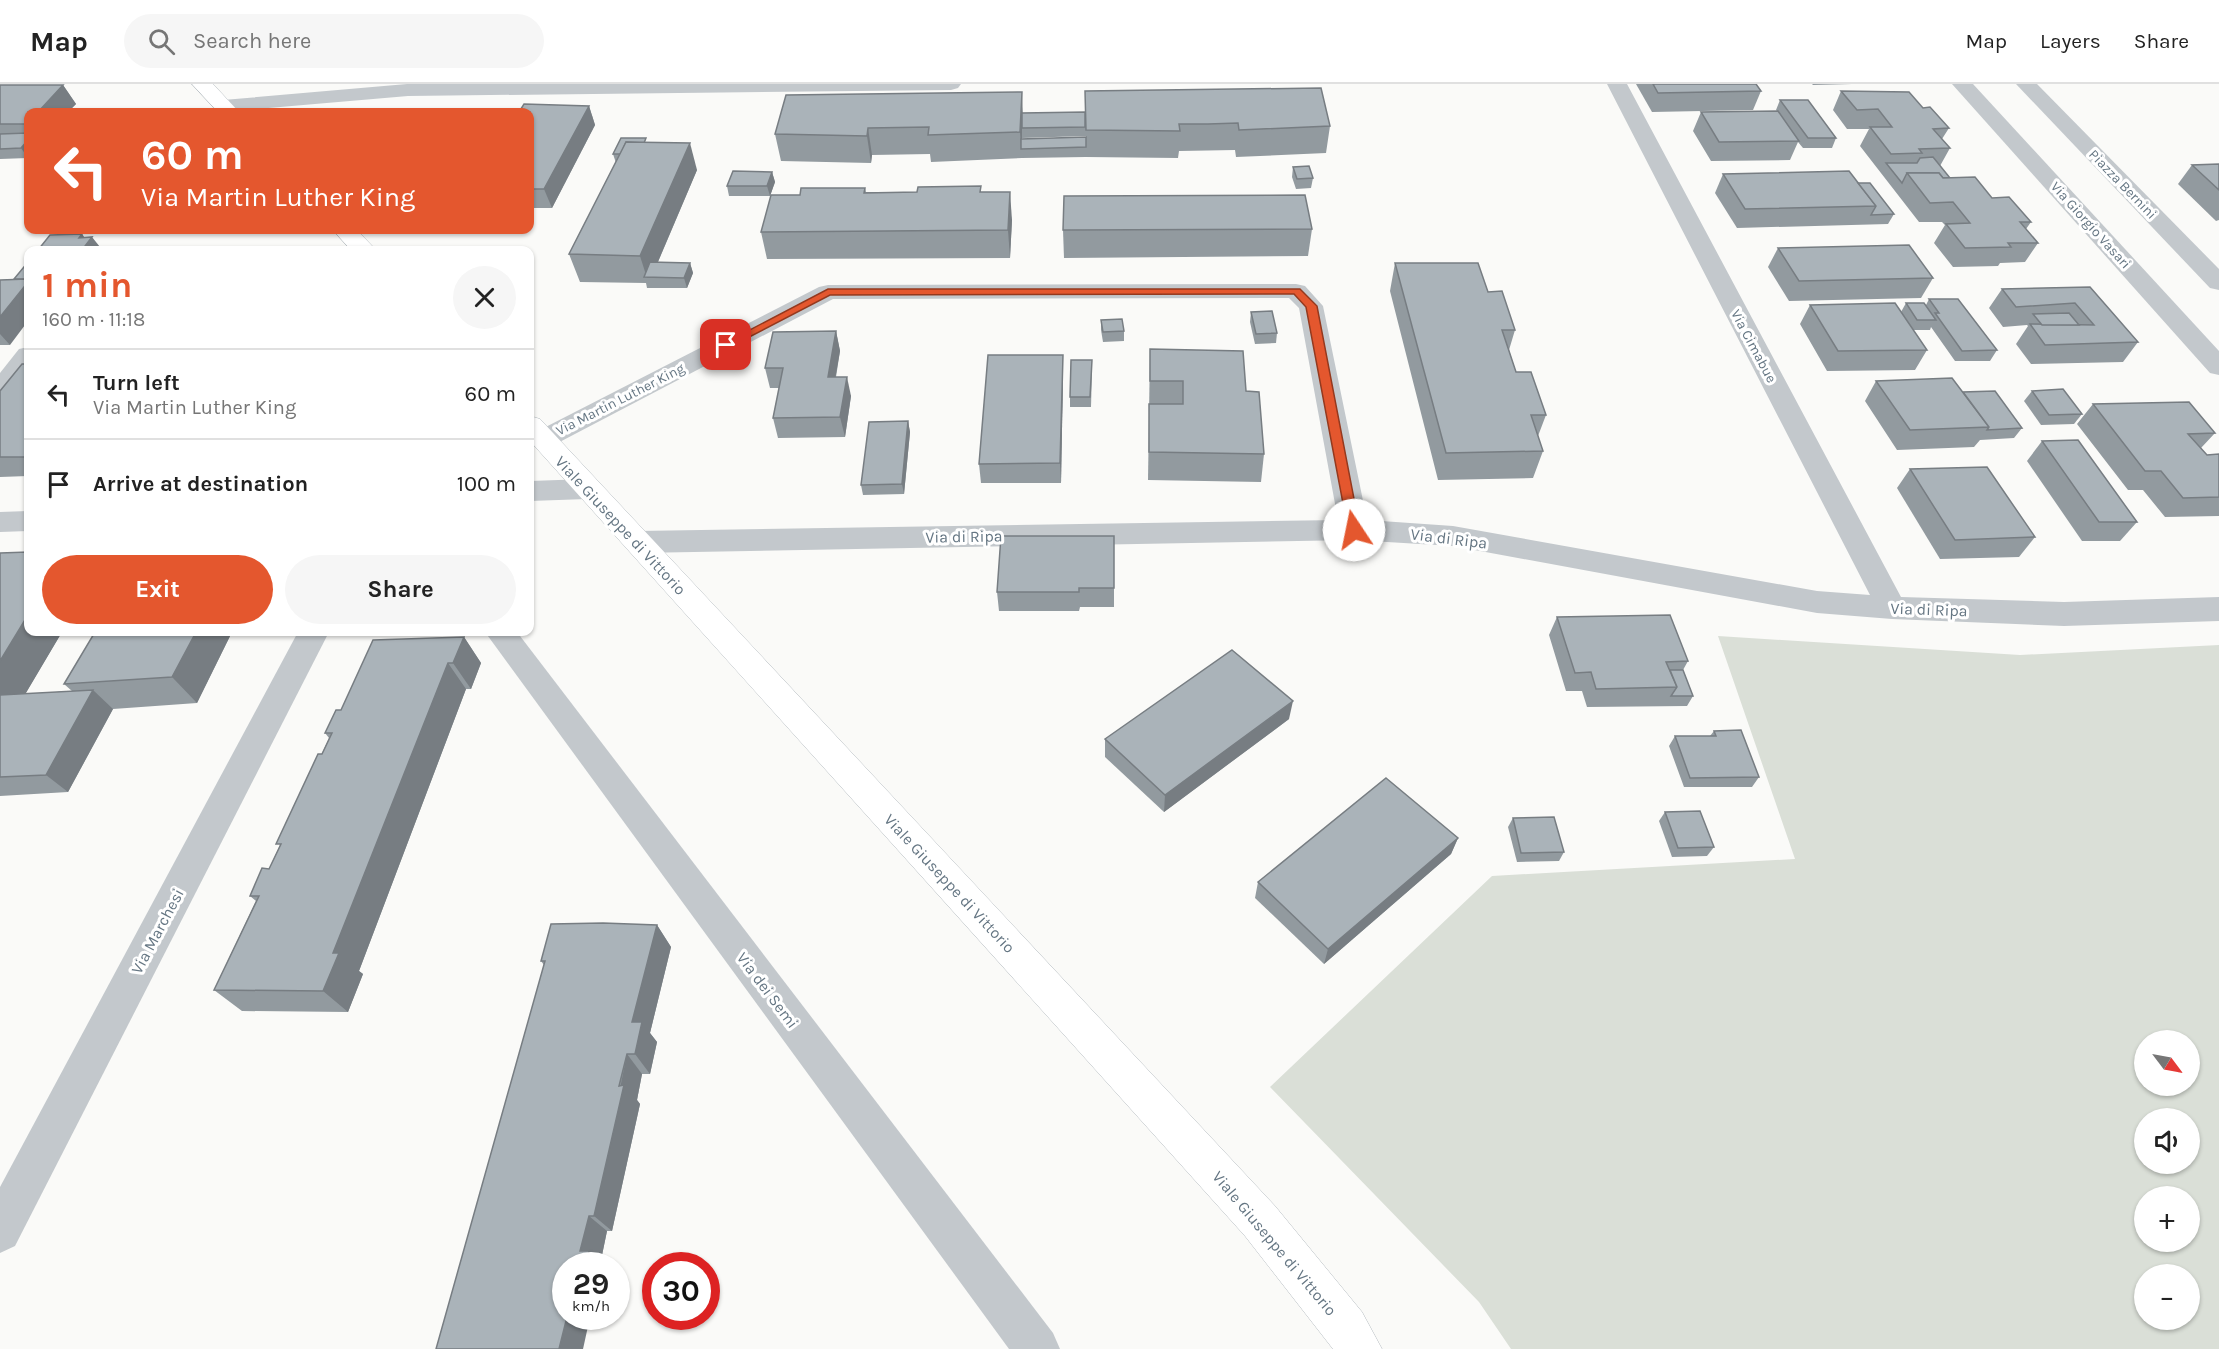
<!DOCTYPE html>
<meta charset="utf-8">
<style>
:root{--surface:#fff;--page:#f6f6f6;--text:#222;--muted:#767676;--line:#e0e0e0;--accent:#e4572e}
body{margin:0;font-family:Karla,sans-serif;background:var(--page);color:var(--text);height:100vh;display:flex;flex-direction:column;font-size:22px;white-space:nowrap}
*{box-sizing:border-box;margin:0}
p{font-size:20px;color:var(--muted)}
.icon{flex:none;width:33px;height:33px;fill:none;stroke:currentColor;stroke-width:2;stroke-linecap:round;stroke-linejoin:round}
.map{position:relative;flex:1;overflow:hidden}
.side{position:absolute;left:24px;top:162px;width:510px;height:390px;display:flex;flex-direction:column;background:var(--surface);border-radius:12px;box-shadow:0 2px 4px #0004}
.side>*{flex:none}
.hud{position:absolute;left:24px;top:24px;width:510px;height:126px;border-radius:12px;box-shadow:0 2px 4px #0004;background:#e4572e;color:#fff;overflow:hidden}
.needle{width:39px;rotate:122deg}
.buttons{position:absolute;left:2134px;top:946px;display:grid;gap:12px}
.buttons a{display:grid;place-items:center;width:66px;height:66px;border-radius:50%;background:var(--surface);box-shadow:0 2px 4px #0004;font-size:30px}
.speed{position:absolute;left:552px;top:1168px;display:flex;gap:12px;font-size:30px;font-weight:700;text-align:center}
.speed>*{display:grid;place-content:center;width:78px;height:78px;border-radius:50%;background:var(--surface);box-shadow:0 2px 4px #0004;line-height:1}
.speed small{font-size:15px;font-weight:400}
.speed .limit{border:9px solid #d22;background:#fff;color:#111}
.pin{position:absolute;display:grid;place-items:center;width:51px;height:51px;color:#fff;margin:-26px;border-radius:12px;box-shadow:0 3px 9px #0006}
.me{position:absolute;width:66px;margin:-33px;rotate:349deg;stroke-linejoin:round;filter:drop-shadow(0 0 4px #0008)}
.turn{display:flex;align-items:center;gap:21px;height:126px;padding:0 18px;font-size:27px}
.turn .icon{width:78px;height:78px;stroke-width:2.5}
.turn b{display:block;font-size:42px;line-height:51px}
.round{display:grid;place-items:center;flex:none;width:63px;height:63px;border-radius:32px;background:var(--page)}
.head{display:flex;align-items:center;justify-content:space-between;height:102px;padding:0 18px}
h1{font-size:36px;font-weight:700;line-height:45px;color:var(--accent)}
.primary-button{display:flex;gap:12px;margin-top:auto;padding:12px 18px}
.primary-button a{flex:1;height:69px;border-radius:36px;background:var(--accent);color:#fff;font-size:24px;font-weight:700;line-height:69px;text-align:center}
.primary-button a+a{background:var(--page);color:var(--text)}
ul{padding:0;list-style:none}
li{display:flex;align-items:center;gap:18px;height:90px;padding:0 18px;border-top:2px solid var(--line)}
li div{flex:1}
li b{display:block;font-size:22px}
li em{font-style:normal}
header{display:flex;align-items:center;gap:36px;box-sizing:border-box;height:84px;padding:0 30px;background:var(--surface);border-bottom:2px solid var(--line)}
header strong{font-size:28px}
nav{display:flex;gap:33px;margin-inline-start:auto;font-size:21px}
.search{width:420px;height:54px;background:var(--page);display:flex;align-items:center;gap:15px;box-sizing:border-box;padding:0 21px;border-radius:33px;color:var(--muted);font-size:22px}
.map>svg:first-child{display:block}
</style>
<header>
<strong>Map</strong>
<div class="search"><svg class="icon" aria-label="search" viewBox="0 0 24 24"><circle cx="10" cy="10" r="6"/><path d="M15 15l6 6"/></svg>Search here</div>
<nav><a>Map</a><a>Layers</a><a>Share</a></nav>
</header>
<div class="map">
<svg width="2219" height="1265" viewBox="0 0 2219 1265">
<rect width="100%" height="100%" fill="#fafaf8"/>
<path fill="#dadfd7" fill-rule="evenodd" d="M1718,552L2020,571L2219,561V1265H1511L1479,1218L1270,1003L1492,792L1795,775ZM2145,957H2190V1002H2145ZM2145,1035H2190V1080H2145ZM2145,1113H2190V1158H2145ZM2145,1191H2190V1236H2145Z"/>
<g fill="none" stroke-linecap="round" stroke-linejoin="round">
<defs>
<g id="secondary">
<path d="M192,0H213L239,28H218Z"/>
<path d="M333,146H357L376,166H351Z"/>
<path d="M530,332L540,335L1275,1122L1362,1228L1382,1265H1333L1245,1152L530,357Z"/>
</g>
</defs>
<use href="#secondary" stroke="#b3babf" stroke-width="1"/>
<path fill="#c3c8cc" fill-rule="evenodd" d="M2016,0H2037L2219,185V206L2210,204Z"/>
<g fill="#c3c8cc" fill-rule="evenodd">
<path d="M407,0H961L958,4L951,6L408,12L223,28L216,26L213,22L216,18L223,16Z"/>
<path d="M1607,0H1627L1901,513L2064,518L2219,513V537L2064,542L1892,535L1817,529L1453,462L1354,456L638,469L628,465L623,458L628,451L638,447L1338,436L1299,224L1289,214L833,215L552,362L542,365L532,362L530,358L532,350L819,203L828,201L1296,200L1305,202L1323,222L1367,436L1453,442L1817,507L1870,511Z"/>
<path d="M1952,0H1973L2219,267V291L2210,289Z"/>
<path d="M28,263V288L9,313L0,315V289L19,265Z"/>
<path d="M587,395L597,398L601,405L597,412L587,415L530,417V397Z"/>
<path d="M28,427V447L0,448V428Z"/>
<path d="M298,548H329L15,1162L0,1169V1103Z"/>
<path d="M485,548H517L1053,1249L1060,1265H1009Z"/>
</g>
<use href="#secondary" fill="#fff" fill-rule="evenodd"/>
</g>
<g fill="#929a9f" fill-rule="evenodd">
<path d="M1636,0H1756L1761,7L1753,26L1652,28Z"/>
<path d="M1812,0H1852L1813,1Z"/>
<path d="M0,1H63L76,20L68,28H28V74L0,75Z"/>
<path d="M1841,7L1923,24L1949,44L1942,55L1950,64L1940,82L1950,94L1992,114L2031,138L2026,145L2038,159L2025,178L2000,179L1998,182L1953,183L1934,159L1945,141L1942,138H1919L1860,62L1869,45H1847L1833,26Z"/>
<path d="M1780,16L1836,54L1832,64H1803L1798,58L1790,76L1711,77L1693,47L1701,28L1777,27L1776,26Z"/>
<path d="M589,22L595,41L552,124H530V28Z"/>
<path d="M1023,29L1330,42L1326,69L1236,73L1235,66L1179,67L1178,74L1086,73L1022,74L931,78L930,70L872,71L871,79L781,77L775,50ZM1086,52V53L1022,55V54Z"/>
<path d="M648,59L697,86L658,178L690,179L693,189L687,204H647L646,199L580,198L569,170L616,79L613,70Z"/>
<path d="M2219,80V136L2216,137L2178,100L2192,81Z"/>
<path d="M1293,83L1313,94L1311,104L1296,105L1292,93Z"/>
<path d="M772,88L775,98L770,112H729L727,102Z"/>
<path d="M1723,90L1858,99L1894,130L1888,140L1737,144L1715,109Z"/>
<path d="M865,104L866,108H981L1012,136L1010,174L767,175L761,148L800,111Z"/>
<path d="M1312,145L1308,172L1064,174L1063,146Z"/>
<path d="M1778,164L1933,194L1921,214L1789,217L1768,183Z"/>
<path d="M1395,179L1488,208L1515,246L1509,266L1516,288L1546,331L1538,352L1543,367L1533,394L1438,396L1390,207Z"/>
<path d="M0,196L10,261H0Z"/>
<path d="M2090,203L2138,258L2123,278L2031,280L2016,260L2028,242L2027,241L2003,243L1989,224L2002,205Z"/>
<path d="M1929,215L1997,266L1990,277H1955L1931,243L1930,246H1913L1927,266L1915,286L1827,287L1800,240L1810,221L1901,228L1906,219L1926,221Z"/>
<path d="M1251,228L1277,249L1276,259L1255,260L1250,238Z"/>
<path d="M1101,236L1124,247V257L1103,258L1101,246Z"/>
<path d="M836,247L840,267L836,293L851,312L845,353L778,354L773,334L779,304H770L765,284Z"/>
<path d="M1150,265L1246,307L1264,370L1261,398L1148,396Z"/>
<path d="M1063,271V291L1061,399H981L979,380Z"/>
<path d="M28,280V392L0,393V307Z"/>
<path d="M1092,286L1091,323H1070V313Z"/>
<path d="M1876,297L1963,308L2022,344L2014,354L1980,356L1974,363L1897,366L1865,317Z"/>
<path d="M2032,307L2082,330L2074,340L2041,341L2024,317Z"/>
<path d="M2093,320L2215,349L2201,364L2207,371L2219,370V432L2165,433L2143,406H2128L2077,340Z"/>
<path d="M908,337L910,348L904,410L863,411L861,401Z"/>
<path d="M2042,357L2137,438L2120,457H2082L2027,377Z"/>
<path d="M1910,385L2035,453L2019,473L1940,475L1897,404Z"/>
<path d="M1114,452V523H1080L1079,527H999L997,508Z"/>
<path d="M0,469L28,548H62L25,610L72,607L64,600L232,548L197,619L113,625L68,708L0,712Z"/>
<path d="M1557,533L1688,577L1683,586L1693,612L1687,622L1587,623L1582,607H1566L1549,551Z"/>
<path d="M464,553L481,579L471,605H466L359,887L363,890L348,928L242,927L214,906L256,817L250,812L269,785L329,654L325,649L341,626Z"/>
<path d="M1289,635L1164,728L1105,673V655Z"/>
<path d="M1714,647L1759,693L1752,703H1684L1669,662L1675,652H1710Z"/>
<path d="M1665,728L1714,763L1707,772L1672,773L1659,737Z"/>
<path d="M1513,734L1564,768L1559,777L1517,778L1508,743Z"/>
<path d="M1458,754L1451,770L1324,880L1255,814L1258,798Z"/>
<path d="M657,841L671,863L650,949L657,958L650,990H642L637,1016L640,1020L612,1147H607L601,1176L608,1182H566L436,1265L544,881L541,877Z"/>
</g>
<g fill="#777d82">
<path d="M63,1L76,20L68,28H38Z"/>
<path d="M1022,8L1023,35L1022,44V65H1021L1020,48Z"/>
<path d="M589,22L595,41L552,124L544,105Z"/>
<path d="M868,44L872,71L871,79L867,52Z"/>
<path d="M28,56V74L21,64Z"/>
<path d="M690,59L697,86L651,194H647L640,172Z"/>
<path d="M772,88L775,98L770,112L767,102Z"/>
<path d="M1010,108L1012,136L1010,174L1008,146Z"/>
<path d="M82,150L88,158L92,153L100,163L97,166H82L79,154Z"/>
<path d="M690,179L693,189L687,204L684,194Z"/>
<path d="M28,198V237L10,261L0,250V233Z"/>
<path d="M836,247L840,267L832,313L828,293Z"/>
<path d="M1063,271V291L1061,399L1060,379Z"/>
<path d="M847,293L851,312L845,353L840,333Z"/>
<path d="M908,337L910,348L904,410L902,400Z"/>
<path d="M28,531V548H62L13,631L0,620V577Z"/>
<path d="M196,548H232L197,619L172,593Z"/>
<path d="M464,553L481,579L471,605L453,579Z"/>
<path d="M448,579L466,605L359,887L363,890L348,928L323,907L333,869Z"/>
<path d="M93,606L113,625L68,708L46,691Z"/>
<path d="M1293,617L1289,635L1164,728L1165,711Z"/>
<path d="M1458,754L1451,770L1324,880L1328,865Z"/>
<path d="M657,841L671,863L650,949L657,958L650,990L635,970L632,938Z"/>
<path d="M627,970L642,990L637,1016L640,1020L612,1147L594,1132Z"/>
<path d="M589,1132L607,1147L601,1176L608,1182H586L580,1167Z"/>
<path d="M567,1233H590L583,1265H559Z"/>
</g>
<g fill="#aab3b9" stroke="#777d82" stroke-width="1.5">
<path d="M1653,0H1756L1761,7L1658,9Z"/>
<path d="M0,1H63L38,28H28V40H0Z"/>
<path d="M1321,4L1330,42L1239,46L1238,39L1208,40H1179L1180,47L1086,46L1085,7Z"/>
<path d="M1841,7L1909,8L1923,24L1930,23L1949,44L1933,45L1950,64L1919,65L1922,69L1891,70L1870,43H1892L1878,25L1857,26Z"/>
<path d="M1022,8L1020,48L928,51L929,43L868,44L867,52L775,50L786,11Z"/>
<path d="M1780,16H1808L1836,54H1808Z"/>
<path d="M524,20L589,22L544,105H530V28H519Z"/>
<path d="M1778,27L1799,57L1719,58L1701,28Z"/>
<path d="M1085,28V43L1022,44V29Z"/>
<path d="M28,49V56L21,64L0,65V50Z"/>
<path d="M1086,53V63L1021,65V55Z"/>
<path d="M621,54H646L644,59L626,58L621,70H613Z"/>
<path d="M626,58L690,59L640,172L569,170Z"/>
<path d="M1933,73L1950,94H1943L1939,89H1907L1902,99L1886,79H1917L1920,74Z"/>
<path d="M2219,80V106L2192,81Z"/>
<path d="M1309,82L1313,94L1297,95L1293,83Z"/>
<path d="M733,87L772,88L767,102H727Z"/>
<path d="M1849,87L1876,122L1745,125L1723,90Z"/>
<path d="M1907,89H1939L1943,94L1975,93L1992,114L2009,113L2031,138H2020L2038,159H2008L2011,163L1965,164L1946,140L1970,139L1953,118L1930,119Z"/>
<path d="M1858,99H1870L1894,130L1871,131L1876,122Z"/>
<path d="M981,102L980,108H1010L1008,146L761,148L771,111H800L801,104H865L864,109L917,108L918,103Z"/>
<path d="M1305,111L1312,145L1063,146L1064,112Z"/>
<path d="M82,150L79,154L92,153L82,166H38L50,151Z"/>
<path d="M1909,161L1933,194L1799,197L1778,164Z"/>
<path d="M28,178V195H14Z"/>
<path d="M650,178L690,179L684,194L644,193Z"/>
<path d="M1395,179H1478L1488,208L1502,207L1515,246H1502L1516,288H1531L1546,331H1531L1543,367L1446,369Z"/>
<path d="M28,195V198L0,233V196Z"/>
<path d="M2090,203L2138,258L2045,261L2030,240L2094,241L2075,219L2016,223L2002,205Z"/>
<path d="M1929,215H1958L1997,266L1962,267L1935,229H1939Z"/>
<path d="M1895,219L1927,266L1838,267L1810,221Z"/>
<path d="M1906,219H1924L1936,236H1917Z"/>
<path d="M1272,227L1277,249L1256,250L1251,228Z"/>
<path d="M2069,229L2079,241H2042L2033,230Z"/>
<path d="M1122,235L1124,247L1103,248L1101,236Z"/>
<path d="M836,247L828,293H847L840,333L773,334L783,284H765L773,248Z"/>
<path d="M1150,265L1243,267L1246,307L1259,308L1264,370L1149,368V320H1183V297H1150Z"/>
<path d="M988,271H1063L1060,379L979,380Z"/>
<path d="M1071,276H1092L1090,313H1070Z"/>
<path d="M22,280H28V373H0V307Z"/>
<path d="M1952,294L1989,343L1910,346L1876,297Z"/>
<path d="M2063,305L2082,330L2049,331L2032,307Z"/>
<path d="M1995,307L2022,344L1987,346L1989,343L1963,308Z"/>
<path d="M2189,318L2215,349L2188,350L2207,371L2219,370V413L2183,414L2161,387H2145L2093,320Z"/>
<path d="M908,337L902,400L861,401L869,338Z"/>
<path d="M2078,356L2137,438H2099L2042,357Z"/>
<path d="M1987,383L2035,453L1955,456L1910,385Z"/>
<path d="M1001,452H1114V504H1079V508H997Z"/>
<path d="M28,468V531L0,577V469Z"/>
<path d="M1670,531L1688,577L1666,578L1677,603L1596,605L1591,588L1575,589L1557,533Z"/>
<path d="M95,548H196L172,593L64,600Z"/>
<path d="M464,553L453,579H448L333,869H339L323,907L214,906L259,812H250L262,784L269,785L281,760H276L318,670H322L332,649H325L336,626H341L373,556Z"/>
<path d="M1232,566L1293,617L1165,711L1105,655Z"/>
<path d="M1670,586H1683L1693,612H1671L1677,603Z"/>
<path d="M93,606L46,691L0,693V611Z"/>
<path d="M1741,646L1759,693L1690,694L1675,652H1716L1714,647Z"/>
<path d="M1386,694L1458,754L1328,865L1258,798Z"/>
<path d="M1700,727L1714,763L1678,764L1665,728Z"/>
<path d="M1554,733L1564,768L1521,769L1513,734Z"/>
<path d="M603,839L657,841L632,938H642L635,970H627L619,1002L624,1001L594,1132H589L580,1167H589L586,1182H566V1233H567L559,1265H436L545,877H541L551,840Z"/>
</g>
<path fill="#e4572e" stroke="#94391e" stroke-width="1.5" d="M1300,205L1317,222L1360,446L1354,450L1348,446L1306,223L1294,210L830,211L730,263L726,264L721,261L828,205Z"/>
<g text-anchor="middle" stroke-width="6" stroke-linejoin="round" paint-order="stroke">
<g font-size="14" fill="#657683" stroke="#fff">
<text transform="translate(2123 100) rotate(46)" y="5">Piazza Bernini</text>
<text transform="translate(2091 141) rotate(48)" y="5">Via Giorgio Vasari</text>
<text transform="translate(1754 262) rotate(62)" y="5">Via Cimabue</text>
<text transform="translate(620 315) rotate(-27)" y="5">Via Martin Luther King</text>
</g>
<g font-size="16" fill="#657683" stroke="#fff">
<text transform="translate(621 441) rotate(47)" y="6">Viale Giuseppe di Vittorio</text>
<text transform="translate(964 452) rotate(-1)" y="6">Via di Ripa</text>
<text transform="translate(1449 454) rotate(7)" y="6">Via di Ripa</text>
<text transform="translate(1929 525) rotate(2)" y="6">Via di Ripa</text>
<text transform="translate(950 799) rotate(47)" y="6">Viale Giuseppe di Vittorio</text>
<text transform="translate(157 847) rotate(-62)" y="6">Via Marchesi</text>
<text transform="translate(768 906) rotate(53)" y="6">Via dei Semi</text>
<text transform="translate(1275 1159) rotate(50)" y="6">Viale Giuseppe di Vittorio</text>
</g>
</g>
</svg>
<div class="buttons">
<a><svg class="needle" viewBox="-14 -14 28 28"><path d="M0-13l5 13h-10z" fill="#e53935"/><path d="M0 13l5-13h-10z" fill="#767676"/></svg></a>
<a><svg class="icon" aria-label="sound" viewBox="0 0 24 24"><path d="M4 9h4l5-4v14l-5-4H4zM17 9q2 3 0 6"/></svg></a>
<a>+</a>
<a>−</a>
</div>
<div class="speed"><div>29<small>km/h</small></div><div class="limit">30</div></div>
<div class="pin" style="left:726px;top:261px;background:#d93025"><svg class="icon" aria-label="arrive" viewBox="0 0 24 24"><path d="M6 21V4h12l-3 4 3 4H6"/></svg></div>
<svg class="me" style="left:1354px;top:446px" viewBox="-20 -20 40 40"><circle r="19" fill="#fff"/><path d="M0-13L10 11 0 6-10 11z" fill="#e4572e"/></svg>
<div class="hud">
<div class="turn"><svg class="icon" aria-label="left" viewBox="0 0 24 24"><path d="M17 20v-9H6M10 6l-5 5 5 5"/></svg><div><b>60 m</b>Via Martin Luther King</div></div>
</div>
<section class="side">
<div class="head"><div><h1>1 min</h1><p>160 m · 11:18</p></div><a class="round"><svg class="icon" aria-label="close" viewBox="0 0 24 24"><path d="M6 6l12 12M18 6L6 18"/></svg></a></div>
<ul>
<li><svg class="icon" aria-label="left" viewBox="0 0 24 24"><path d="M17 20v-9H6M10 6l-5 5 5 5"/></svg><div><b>Turn left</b><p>Via Martin Luther King</p></div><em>60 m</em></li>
<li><svg class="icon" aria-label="arrive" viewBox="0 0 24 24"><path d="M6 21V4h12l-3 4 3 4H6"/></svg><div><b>Arrive at destination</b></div><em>100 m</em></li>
</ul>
<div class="primary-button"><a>Exit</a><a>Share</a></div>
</section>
</div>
